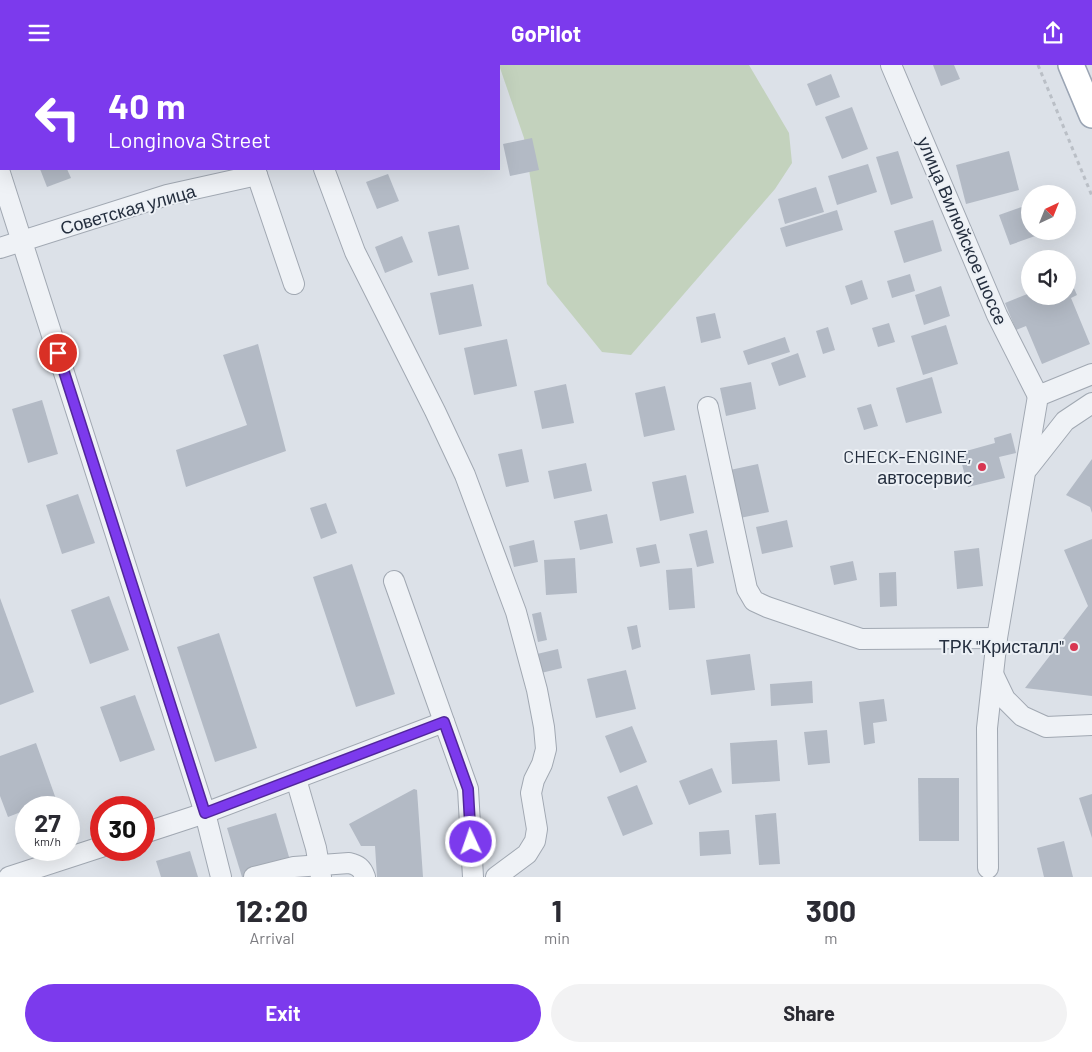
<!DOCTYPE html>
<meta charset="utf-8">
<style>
:root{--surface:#fff;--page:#f2f2f3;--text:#2b2b33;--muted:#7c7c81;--accent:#7c3aed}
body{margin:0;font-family:Barlow,sans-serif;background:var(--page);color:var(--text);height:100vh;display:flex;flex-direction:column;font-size:19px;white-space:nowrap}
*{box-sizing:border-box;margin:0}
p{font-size:16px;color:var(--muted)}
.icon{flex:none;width:28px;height:28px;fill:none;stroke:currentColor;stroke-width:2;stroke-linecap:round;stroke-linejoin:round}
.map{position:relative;height:812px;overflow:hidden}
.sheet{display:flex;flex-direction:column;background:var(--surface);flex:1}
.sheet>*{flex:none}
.hud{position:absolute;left:0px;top:0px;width:500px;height:105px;box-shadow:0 5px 20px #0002;background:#7c3aed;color:#fff;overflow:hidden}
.needle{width:32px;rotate:43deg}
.buttons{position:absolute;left:1021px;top:120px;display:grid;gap:10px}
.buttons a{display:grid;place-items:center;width:55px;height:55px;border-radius:50%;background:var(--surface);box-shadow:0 5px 20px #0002;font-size:25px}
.speed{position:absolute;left:15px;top:731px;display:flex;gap:10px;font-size:25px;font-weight:700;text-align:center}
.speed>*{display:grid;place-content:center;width:65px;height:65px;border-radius:50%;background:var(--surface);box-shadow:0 5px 20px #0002;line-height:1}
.speed small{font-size:12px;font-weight:400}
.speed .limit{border:8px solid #d22;background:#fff;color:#111}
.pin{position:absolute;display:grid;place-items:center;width:42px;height:42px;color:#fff;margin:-21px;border:2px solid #fff;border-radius:50%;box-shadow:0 1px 5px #0007}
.me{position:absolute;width:55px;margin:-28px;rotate:357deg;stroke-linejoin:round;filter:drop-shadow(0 0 4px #0008)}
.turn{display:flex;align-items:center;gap:18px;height:105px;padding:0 25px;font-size:22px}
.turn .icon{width:65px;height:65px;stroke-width:2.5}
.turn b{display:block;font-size:35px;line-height:42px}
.eta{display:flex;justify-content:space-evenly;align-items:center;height:85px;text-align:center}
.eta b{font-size:30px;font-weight:700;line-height:35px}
.action{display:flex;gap:10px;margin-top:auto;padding:10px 25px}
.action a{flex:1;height:58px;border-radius:30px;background:var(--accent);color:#fff;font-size:20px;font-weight:700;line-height:58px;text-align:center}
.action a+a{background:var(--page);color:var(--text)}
header{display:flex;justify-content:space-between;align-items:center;height:65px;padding:0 25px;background:var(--accent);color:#fff;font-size:22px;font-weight:700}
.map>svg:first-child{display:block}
</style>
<header><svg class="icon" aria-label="menu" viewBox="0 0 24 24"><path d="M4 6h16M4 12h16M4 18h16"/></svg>GoPilot<svg class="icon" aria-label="share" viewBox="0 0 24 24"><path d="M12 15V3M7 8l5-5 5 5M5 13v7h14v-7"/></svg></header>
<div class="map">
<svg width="1092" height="812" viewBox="0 0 1092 812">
<rect width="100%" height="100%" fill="#dce1e8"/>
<path fill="#c3d2bd" d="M499,0H749L789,68L792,98L775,124L631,290L602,287L547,219L524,73Z"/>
<g fill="#b3bac5">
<path d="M933,0H954L960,14L941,21Z"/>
<path d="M831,9L840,32L816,41L807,19Z"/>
<path d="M852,42L868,84L842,94L825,52Z"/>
<path d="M532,73L539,105L510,111L503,79Z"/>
<path d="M898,86L913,133L891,140L876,92Z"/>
<path d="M1009,86L1019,125L966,139L956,100Z"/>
<path d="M868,99L877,127L837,140L828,111Z"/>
<path d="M40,104H67L71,113L47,122Z"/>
<path d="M388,109L399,136L377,144L366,117Z"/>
<path d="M816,122L824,147L785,159L778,134Z"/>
<path d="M1027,140L1030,149V166H1037L1038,170L1010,180L999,150Z"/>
<path d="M837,145L843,165L786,182L780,163Z"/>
<path d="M933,155L942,186L904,198L894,166Z"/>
<path d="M459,160L469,204L438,211L428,167Z"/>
<path d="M402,171L413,197L385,208L375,182Z"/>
<path d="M910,209L915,226L892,233L887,216Z"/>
<path d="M1068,212H1069L1077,230L1071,233L1090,279L1042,299L1026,261L1016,265L1005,238L1030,228V231H1068Z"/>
<path d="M862,215L868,234L851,240L845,221Z"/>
<path d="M473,219L482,261L439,270L430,228Z"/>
<path d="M941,221L950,251L924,260L915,230Z"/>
<path d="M715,248L721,273L701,278L696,252Z"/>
<path d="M889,258L895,277L878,282L872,263Z"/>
<path d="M946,260L958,299L923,310L911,271Z"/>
<path d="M828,262L835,285L823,289L816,266Z"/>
<path d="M785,272L790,287L748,300L743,286Z"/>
<path d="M507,274L517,321L474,330L464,283Z"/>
<path d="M258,279L286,386L186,422L176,385L247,360L223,290Z"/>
<path d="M798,288L806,312L779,321L771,298Z"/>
<path d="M932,312L942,348L906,358L896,323Z"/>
<path d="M751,317L756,344L726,351L720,323Z"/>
<path d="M566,319L574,358L542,364L534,326Z"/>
<path d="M665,321L675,365L644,372L635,328Z"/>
<path d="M42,335L58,389L28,398L12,344Z"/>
<path d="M871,339L878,361L864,365L857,343Z"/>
<path d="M1011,368L1016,388L999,392L1005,413L968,422L959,388L995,378L994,373Z"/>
<path d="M522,384L529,417L506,422L498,389Z"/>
<path d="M1092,394V448L1090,442L1066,430Z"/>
<path d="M586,398L592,426L554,434L548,406Z"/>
<path d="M758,399L769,447L740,453L730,405Z"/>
<path d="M686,410L694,448L660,456L652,417Z"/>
<path d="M78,429L95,478L62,489L46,440Z"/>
<path d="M326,438L337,468L321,474L310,443Z"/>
<path d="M607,449L613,478L580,485L574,456Z"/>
<path d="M787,455L793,482L762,489L756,462Z"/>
<path d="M707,465L714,498L697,502L689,469Z"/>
<path d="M1092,474V631L1025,623L1088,541L1064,485Z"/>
<path d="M534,475L538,497L514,502L509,481Z"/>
<path d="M656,479L660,498L640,502L636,483Z"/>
<path d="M979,483L983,521L957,524L954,486Z"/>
<path d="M575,493L577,528L546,530L544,495Z"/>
<path d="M853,496L857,515L834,520L830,501Z"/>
<path d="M352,499L395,629L356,642L313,512Z"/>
<path d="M692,503L695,543L669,545L666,505Z"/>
<path d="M896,507L897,541L880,542L879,508Z"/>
<path d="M109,531L129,585L90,599L71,545Z"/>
<path d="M0,533L34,627L0,640Z"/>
<path d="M541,547L547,575L538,577L532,549Z"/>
<path d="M637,560L641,582L632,585L627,562Z"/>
<path d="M219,568L257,683L215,697L177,582Z"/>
<path d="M558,584L562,603L541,608L537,589Z"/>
<path d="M750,589L755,625L711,630L706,595Z"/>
<path d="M626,605L636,644L596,653L587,614Z"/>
<path d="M812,616L813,638L771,641L770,619Z"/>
<path d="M135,630L155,685L120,697L100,642Z"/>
<path d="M884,634L887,656L873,658L875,678L864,680L859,637Z"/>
<path d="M632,661L647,697L620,708L605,671Z"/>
<path d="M827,665L830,698L808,700L804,667Z"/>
<path d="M777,675L780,716L732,719L730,678Z"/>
<path d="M36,678L56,734L33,742H26V745L8,752L0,731V691Z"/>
<path d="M712,703L722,727L689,740L679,716Z"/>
<path d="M918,713H959V776H919Z"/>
<path d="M637,720L653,759L623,771L607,732Z"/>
<path d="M414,724L417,725L423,812H377L375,781H361L349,759Z"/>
<path d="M1092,729V773L1079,733Z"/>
<path d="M276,748L292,802L261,812H242L227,763Z"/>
<path d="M776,748L780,799L759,800L755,750Z"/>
<path d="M729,765L731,789L700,791L699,767Z"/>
<path d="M1064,776L1073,812H1044L1037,783Z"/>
<path d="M190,786L198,812H161L156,796Z"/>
</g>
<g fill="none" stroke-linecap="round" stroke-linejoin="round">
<defs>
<g id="minor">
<path d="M218,0L219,1"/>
<path d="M290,0V1"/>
<path d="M891,0L997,250L1038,331"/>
<path d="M255,104L294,219"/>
<path d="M324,104L355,187L435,346L465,410L516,547L537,625L544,662L546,684L542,699L534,715L531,728L537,764L535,776L527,789L496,812"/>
<path d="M0,108L205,748L221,812"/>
<path d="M0,183L167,130L257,110"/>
<path d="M708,342L747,524L754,536L767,542L861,574L997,573"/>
<path d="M1028,403L1065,356L1092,338"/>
<path d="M394,516L468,724L473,812"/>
<path d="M993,609L1005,634L1022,651L1046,662L1092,660"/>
<path d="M296,714L316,783L321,812"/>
<path d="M144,768L205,748L444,657"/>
<path d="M988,803L987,663L997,573L1038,331L1092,309"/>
<path d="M9,812L101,782"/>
<path d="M254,812L294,802L349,798C358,800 362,803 365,812"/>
</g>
<path id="major" d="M1071,0L1092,50"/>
</defs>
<use href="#minor" stroke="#a1a8b2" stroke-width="22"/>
<use href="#major" stroke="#9ba5b4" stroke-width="28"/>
<path stroke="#babfc6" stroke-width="3" stroke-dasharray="4 4" stroke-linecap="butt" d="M1038,0L1092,131"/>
<use href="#minor" stroke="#eff2f6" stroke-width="20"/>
<use href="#major" stroke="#fff" stroke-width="25"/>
</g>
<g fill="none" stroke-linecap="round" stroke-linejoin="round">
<defs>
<path id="route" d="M58,288L205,748L444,657L468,724L471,777"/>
</defs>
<use href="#route" stroke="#51269a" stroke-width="12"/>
<use href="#route" stroke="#7c3aed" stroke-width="9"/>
</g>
<g fill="#d83652" stroke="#ecf0f5" stroke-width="2">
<circle cx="982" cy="402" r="5"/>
<circle cx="1074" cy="582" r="5"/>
</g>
<g text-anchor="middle" stroke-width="4" stroke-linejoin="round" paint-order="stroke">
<g font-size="18" fill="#252f3f" stroke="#ecf0f5">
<text transform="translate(128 145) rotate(-16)" y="6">Советская улица</text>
<text transform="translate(962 166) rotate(67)" y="6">улица Вилюйское шоссе</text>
</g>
<g font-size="18" fill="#252f3f" stroke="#ecf0f5" text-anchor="end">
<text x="972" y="398">CHECK-ENGINE,<tspan x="972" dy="21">автосервис</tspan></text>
<text x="1064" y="588">ТРК "Кристалл"</text>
</g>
</g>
</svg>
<div class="buttons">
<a><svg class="needle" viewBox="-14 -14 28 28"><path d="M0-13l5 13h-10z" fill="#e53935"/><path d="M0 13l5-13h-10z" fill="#7c7c81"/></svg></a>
<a><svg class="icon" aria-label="sound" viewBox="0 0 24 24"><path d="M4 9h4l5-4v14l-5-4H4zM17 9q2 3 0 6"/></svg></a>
</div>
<div class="speed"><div>27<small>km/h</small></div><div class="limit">30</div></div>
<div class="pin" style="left:58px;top:288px;background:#d93025"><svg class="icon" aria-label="arrive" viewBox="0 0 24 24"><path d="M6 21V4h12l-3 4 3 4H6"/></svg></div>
<svg class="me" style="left:471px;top:777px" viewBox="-20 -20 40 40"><circle r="17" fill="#7c3aed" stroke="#fff" stroke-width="3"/><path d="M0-11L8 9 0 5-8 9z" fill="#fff"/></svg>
<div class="hud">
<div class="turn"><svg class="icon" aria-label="left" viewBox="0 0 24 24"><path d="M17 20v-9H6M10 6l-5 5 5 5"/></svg><div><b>40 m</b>Longinova Street</div></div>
</div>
</div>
<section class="sheet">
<div class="eta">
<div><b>12:20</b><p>Arrival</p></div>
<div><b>1</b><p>min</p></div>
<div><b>300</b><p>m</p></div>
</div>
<div class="action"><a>Exit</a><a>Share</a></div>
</section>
